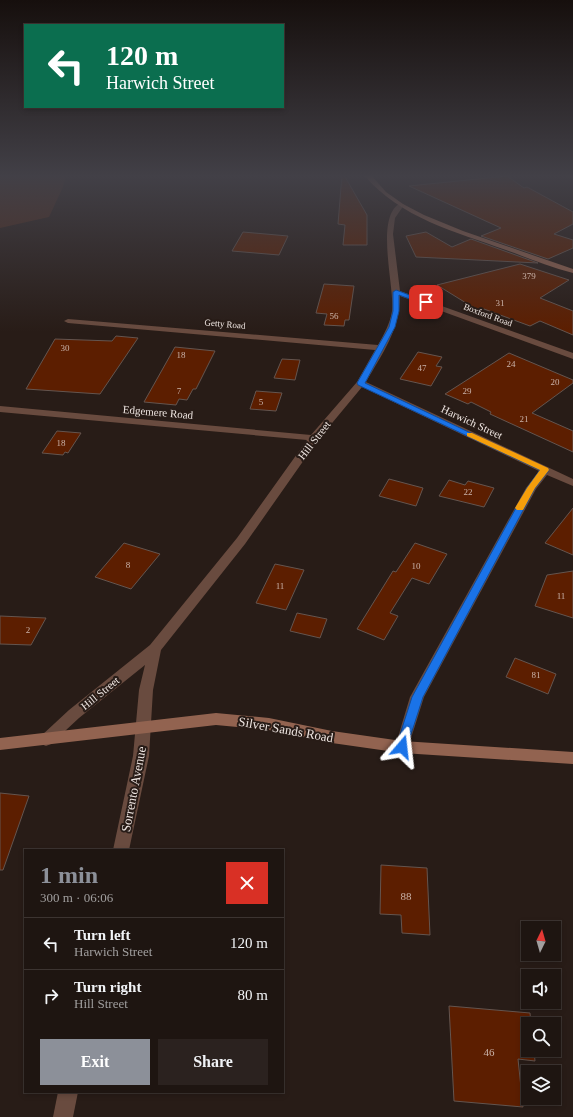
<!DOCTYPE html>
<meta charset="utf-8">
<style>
:root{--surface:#1e1511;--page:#2b221f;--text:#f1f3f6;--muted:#a19f9f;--line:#3c3431;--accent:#8c9099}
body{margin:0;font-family:"Times New Roman",serif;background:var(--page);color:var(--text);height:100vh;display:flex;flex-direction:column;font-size:15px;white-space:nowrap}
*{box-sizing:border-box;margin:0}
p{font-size:13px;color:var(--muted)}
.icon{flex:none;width:22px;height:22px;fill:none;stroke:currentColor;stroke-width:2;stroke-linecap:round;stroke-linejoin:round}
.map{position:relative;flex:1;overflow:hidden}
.side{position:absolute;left:24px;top:849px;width:260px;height:244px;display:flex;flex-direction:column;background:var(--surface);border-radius:0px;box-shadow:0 2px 6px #0003,0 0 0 1px var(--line)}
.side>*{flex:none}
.top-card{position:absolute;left:24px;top:24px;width:260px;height:84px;border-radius:0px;box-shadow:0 2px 6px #0003,0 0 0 1px var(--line);background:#0b6e4f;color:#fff;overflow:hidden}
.needle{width:26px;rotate:5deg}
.fabs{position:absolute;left:521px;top:921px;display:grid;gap:8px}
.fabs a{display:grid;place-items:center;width:40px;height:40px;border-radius:0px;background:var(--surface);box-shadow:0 2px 6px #0003,0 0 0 1px var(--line);font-size:20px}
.pin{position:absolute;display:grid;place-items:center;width:34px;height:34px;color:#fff;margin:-17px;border-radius:8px;box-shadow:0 2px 6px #0006}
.me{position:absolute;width:44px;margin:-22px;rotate:17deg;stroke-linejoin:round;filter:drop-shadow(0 0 3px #0008)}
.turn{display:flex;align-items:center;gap:14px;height:84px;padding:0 16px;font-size:18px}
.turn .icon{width:52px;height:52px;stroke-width:2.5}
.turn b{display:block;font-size:28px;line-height:34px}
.round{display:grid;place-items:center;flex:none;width:42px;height:42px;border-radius:0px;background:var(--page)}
.head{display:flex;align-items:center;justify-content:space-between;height:68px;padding:0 16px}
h1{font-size:24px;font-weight:800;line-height:30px;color:var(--accent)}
.primary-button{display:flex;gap:8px;margin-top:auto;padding:8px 16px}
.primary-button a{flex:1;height:46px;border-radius:0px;background:var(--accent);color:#fff;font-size:16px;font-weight:800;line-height:46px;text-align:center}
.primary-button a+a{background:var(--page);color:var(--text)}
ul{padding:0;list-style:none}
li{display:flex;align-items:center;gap:12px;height:52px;padding:0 16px;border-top:1px solid var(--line)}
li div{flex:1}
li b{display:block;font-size:15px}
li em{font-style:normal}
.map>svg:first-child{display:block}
</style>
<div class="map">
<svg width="573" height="1117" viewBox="0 0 573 1117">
<rect width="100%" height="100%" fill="#281c17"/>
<path fill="#512918" d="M0,175H66L63,187L49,217L0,228Z"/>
<g fill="#5c1e00" stroke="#64554f">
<path d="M342,175H344L367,215V245H343L345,225L338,224Z"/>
<path d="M507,176L524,188L527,187L573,212V224L554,234L573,240V248L548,259L481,236L501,228L409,186Z"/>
<path d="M243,232L288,236L279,255L232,251Z"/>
<path d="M426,232L452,247L471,239L538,263L416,257L406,236Z"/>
<path d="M520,264L569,280L540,298L573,311V335L540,321L530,326L484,309L479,311L437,285Z"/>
<path d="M324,284L354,286L349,320H345L344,326L324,325L327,314L316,313Z"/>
<path d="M116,336L138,338L100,394L26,389L55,339L112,341Z"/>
<path d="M175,347L215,351L196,389H193L187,400L179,399L176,405L144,402Z"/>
<path d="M418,352L442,357L436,366L442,367L431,386L400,379Z"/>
<path d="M509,353L573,380V383L532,413L573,431V452L490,414L491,412L471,402L468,404L445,394Z"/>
<path d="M282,359L300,360L295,380L274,378Z"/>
<path d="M256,391L282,393L276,411L250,409Z"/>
<path d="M57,431L81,433L68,453L65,452L63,455L42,453Z"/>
<path d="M389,479L423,488L416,506L379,496Z"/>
<path d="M449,480L465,485L468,481L494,488L484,507L439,496Z"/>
<path d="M573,508V555L545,543Z"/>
<path d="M124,543L160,554L131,589L95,577Z"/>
<path d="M415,543L447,554L429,584L412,578L390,613L398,616L384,640L357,629L393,571L396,572Z"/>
<path d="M275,564L304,570L286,610L256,603Z"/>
<path d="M573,571V618L535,606L547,575Z"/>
<path d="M297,613L327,619L320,638L290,631Z"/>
<path d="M0,616L46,618L31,645L0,644Z"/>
<path d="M515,658L556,674L548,694L506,677Z"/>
<path d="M0,793L29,796L3,870H0Z"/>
<path d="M381,865L427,868L430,935L402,933L401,915L380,914Z"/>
<path d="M449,1006L530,1013L531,1024H528V1050H534L535,1061L518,1059L523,1107L454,1101Z"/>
</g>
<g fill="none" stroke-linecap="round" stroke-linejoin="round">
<g fill="#694b3f" fill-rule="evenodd">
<path d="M566,175H573V179L567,176Z"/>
<path d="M401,203L404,205L395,218L393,234L400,291L573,353V359L400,296C400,330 382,354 366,382L573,479V486L547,475L536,489L424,697L407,751L402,753L397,751L395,747L410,697L526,488L539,471L362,387L318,440L245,544L161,650L153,690L149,756L129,850H113L133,756L139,690L145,665L79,718L51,744L46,746L41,744L39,740L41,736L69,710L150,645L237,538L307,440L0,412V406L311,435L357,382L375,350L68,323L64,321L68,319L378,345C384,334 390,324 392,311C395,287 374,215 401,203Z"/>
<path d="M58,1092H78L73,1117H53Z"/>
</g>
<g fill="#926350" fill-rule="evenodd">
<path d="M364,175H371L386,192L403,204L424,215L463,231L573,269V273C550,267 528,258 506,250C456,232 400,218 364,175Z"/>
<path d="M216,713L269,718L332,731L402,741L573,752V764L402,753L332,743L269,730L216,725L0,750V738Z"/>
</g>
</g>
<linearGradient id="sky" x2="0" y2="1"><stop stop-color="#160f0d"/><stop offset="0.53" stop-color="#424047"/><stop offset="1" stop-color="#424047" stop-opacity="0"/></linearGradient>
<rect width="573" height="332" fill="url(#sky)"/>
<path fill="#1a73e8" stroke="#114b97" d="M396,290L429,302L423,304L399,295V311L395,327L365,383L549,470L535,488L423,697L407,747L406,750H398L396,747L412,697L527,488L540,470L358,385L357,383L389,327L393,311V292Z"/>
<path fill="#f59e0b" d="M467,433H472L548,468L549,470L535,488L523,510H517L515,508L527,488L540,470L467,436Z"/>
<g text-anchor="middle" stroke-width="4" stroke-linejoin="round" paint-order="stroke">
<g font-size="9" fill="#cab3a9">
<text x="529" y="279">379</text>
<text x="500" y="306">31</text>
<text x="334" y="319">56</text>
<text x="65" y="351">30</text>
<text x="181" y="358">18</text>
<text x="511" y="367">24</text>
<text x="422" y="371">47</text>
<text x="555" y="385">20</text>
<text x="179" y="394">7</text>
<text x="467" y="394">29</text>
<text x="261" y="405">5</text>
<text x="524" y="422">21</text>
<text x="61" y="446">18</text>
<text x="468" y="495">22</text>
<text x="128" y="568">8</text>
<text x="416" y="569">10</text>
<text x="280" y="589">11</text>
<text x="561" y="599">11</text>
<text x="28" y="633">2</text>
<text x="536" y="678">81</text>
</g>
<g font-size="9" fill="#eee5e1" stroke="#281c17">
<text transform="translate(488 315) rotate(20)" y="3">Boxford Road</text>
<text transform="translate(225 324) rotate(5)" y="3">Getty Road</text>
</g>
<g font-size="11" fill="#eee5e1" stroke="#281c17">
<text transform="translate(158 412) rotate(5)" y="4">Edgemere Road</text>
<text transform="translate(472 422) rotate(25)" y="4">Harwich Street</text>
<text transform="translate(314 440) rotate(-52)" y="4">Hill Street</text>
<text transform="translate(100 693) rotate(-39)" y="4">Hill Street</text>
</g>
<g font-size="11" fill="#cab3a9">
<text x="406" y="900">88</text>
<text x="489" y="1056">46</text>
</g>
<g font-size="13" fill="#eee5e1" stroke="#281c17">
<text transform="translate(286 729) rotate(10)" y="5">Silver Sands Road</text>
<text transform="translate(133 789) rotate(-79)" y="5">Sorrento Avenue</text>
</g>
</g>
</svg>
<div class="fabs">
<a><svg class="needle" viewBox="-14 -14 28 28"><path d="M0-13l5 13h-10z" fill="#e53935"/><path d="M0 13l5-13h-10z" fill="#a19f9f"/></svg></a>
<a><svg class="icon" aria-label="sound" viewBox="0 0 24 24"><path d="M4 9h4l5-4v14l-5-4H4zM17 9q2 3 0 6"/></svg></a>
<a><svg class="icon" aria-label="search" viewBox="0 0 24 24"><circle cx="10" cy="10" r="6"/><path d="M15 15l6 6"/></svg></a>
<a><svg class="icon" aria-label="layers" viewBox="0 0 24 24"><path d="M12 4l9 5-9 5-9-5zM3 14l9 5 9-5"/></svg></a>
</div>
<div class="pin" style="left:426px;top:302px;background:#d93025"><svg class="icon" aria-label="arrive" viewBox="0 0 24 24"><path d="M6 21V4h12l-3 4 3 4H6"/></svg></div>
<svg class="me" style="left:402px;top:747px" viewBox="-20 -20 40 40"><path d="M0-17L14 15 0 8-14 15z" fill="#1a73e8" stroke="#fff" stroke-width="4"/></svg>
<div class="top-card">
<div class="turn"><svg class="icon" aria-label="left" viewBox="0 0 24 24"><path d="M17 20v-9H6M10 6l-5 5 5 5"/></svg><div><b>120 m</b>Harwich Street</div></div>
</div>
<section class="side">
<div class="head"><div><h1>1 min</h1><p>300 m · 06:06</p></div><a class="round" style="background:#d93025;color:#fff"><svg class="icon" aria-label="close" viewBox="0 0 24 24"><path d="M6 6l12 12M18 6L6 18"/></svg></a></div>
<ul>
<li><svg class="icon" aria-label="left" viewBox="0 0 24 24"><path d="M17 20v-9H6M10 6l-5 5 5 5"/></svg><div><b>Turn left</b><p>Harwich Street</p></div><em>120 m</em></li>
<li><svg class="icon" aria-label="right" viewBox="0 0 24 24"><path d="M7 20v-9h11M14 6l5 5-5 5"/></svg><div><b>Turn right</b><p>Hill Street</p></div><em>80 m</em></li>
</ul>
<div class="primary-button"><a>Exit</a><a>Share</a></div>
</section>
</div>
